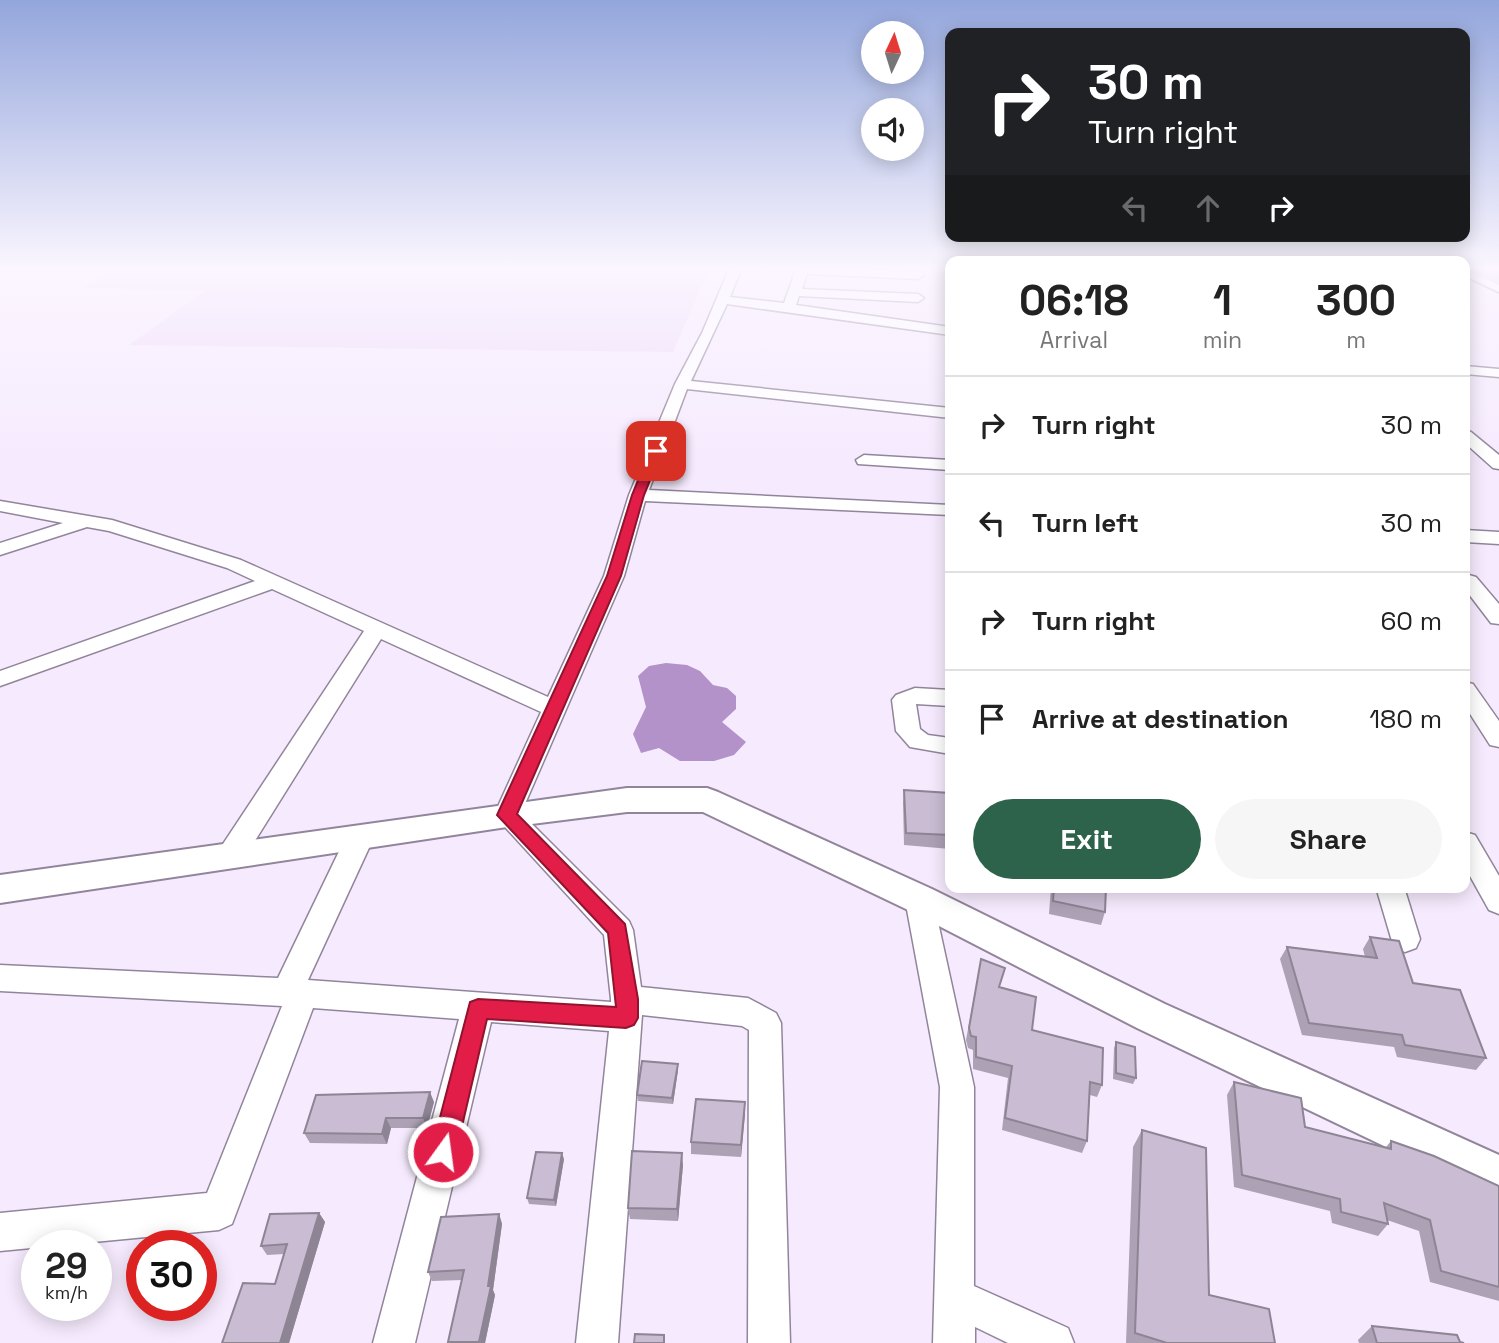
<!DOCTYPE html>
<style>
:root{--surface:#fff;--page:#f6f6f6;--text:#222;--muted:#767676;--line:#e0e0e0;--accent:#2c634a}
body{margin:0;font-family:"Space Grotesk",sans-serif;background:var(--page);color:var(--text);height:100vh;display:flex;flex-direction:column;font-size:26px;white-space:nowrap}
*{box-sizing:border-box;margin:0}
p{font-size:23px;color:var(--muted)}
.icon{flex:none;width:38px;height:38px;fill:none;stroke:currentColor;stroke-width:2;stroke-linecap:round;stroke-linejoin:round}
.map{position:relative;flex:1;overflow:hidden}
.details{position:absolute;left:945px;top:256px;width:525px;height:637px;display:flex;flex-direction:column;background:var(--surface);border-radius:14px;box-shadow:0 4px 18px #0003}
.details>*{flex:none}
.hud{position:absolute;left:945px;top:28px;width:525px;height:214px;border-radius:14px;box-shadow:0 4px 18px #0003;background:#202124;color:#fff;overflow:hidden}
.needle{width:46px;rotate:4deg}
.buttons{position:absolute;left:861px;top:21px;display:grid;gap:14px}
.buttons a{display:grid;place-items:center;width:63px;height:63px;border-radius:50%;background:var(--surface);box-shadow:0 4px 18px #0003;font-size:35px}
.speed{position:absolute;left:21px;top:1230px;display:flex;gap:14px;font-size:35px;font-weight:700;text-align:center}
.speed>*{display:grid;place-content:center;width:91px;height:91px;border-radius:50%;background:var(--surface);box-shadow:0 4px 18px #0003;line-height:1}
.speed small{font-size:18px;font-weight:400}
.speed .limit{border:10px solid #d22;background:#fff;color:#111}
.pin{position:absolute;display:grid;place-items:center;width:60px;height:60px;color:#fff;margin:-30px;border-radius:14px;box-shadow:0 4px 10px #0006}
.me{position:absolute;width:77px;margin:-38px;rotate:14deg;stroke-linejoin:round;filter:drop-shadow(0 0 5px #0008)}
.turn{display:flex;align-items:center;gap:24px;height:147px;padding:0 28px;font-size:32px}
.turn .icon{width:91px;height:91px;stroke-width:2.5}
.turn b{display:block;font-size:49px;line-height:60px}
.lanes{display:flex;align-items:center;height:66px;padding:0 28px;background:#0003;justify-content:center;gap:35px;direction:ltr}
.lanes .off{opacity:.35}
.eta{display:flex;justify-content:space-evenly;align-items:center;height:119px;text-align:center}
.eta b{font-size:42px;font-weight:700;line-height:49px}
.action{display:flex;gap:14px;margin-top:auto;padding:14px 28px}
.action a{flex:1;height:80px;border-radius:42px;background:var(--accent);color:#fff;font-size:28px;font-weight:700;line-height:80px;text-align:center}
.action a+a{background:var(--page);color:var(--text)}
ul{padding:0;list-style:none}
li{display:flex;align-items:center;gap:21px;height:98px;padding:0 28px;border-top:2px solid var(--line)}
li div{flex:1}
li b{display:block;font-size:26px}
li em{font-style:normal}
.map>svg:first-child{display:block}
</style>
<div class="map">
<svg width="1499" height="1343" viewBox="0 0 1499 1343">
<rect width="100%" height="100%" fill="#f6ebfe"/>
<path fill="#eddbf9" d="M116,267H710L673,352L129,345L205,291L83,288Z"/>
<path fill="#b391c9" d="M666,663L687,665L700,671L713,685L727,688L736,696V709L722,722L746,742L734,755L714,761H680L659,748L641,753L633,734L646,707L638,676L649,666Z"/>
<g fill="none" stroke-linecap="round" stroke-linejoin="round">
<defs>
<g id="minor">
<path d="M730,267H742L730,297L784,303L797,267L922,272L924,275L918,279L807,274L802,289L918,294L924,298L918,302L799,296L796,305L950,327V335L727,304L691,381L950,408V418L687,389L649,490L950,505V515L645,501L624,576L521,813L629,921L633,930L641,987L748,998L776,1013L781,1023L790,1343H748L749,1030L742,1026L642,1015L618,1343H576L609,1031L491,1022L415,1343H373L459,1019L313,1008L232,1224L219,1230L0,1251V1213L207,1193L282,1006L0,991V965L278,978L346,837L350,830L360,827L370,830L374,837L308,980L611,1002V999L604,935L494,815L541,712L381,639L241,863L231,866L221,863L217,855L221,847L364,631L272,589L0,686V671L255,581L227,568L109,531L87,527L0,555V543L63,523L0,511V501L112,520L241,560L548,697L604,576L629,495L675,384L702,333Z"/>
<path d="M1465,366L1499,369V377L1465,374Z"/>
<path d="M1465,430L1471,432L1499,455V469L1493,468L1465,443Z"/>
<path d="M864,455L950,460V470L858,464L856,460Z"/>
<path d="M1465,530L1499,532V544L1465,542Z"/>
<path d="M1469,575L1476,577L1499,604V624L1491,623L1465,589V576Z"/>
<path d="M1465,682L1473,684L1499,721V747L1490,745L1465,706Z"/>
<path d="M915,688L950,690V706L916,704L920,729L928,735L950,738V754L910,747L896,731L892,700L896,695Z"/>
<path d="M1465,832L1475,835L1499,876V914L1489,910L1465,867Z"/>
<path d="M919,887L929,891L933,899L974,1087V1286L1068,1328L1074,1343H1008L975,1327V1343H933L940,1087L905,899L909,891Z"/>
<path d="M1376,887H1404L1420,939L1416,948L1405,952L1394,948Z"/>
</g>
<g id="tertiary">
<path d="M1465,267L1499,281V292L1465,276Z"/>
<path d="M627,788H707L718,792L932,889L1165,1004L1499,1155V1201L1137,1028L906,909L703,812H627L507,827L0,903V875Z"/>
</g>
<path id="trunk" d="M1465,267H1491L1499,271V285L1468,271Z"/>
</defs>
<use href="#minor" stroke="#92859b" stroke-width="3"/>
<use href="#tertiary" stroke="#92859b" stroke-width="4"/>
<use href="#trunk" stroke="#d7d6d8" stroke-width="4"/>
<use href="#minor" fill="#fff" fill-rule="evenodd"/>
<use href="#tertiary" fill="#fff" fill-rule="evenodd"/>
<use href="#trunk" fill="#d4b7e6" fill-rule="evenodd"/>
</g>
<g fill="#ada2b5">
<path d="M904,790L950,793V849L904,845L903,803Z"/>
<path d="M1051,887H1106L1105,912L1101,925L1049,914Z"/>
<path d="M1370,937L1413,983L1486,1058L1476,1070L1397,1057L1394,1047L1302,1035L1280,959L1287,947L1365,957L1363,949Z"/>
<path d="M981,959L1000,987L1032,1030L1102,1085L1097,1097L1090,1095L1087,1141L1082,1153L1002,1130L1008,1078L973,1069V1050L968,1048L966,1040Z"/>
<path d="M1116,1042L1136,1078L1133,1084L1113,1079L1114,1048Z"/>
<path d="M678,1070L673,1104L638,1101L637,1095Z"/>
<path d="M1234,1082L1305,1127L1386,1147L1391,1141L1499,1186V1301L1430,1282L1419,1231L1387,1220L1388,1224L1378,1236L1332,1223L1330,1211L1234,1187L1227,1095Z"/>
<path d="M434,1102L427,1128H391L387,1144L310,1143L304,1133Z"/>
<path d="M745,1102L741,1157L691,1154V1142Z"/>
<path d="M1142,1130L1209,1295L1275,1343H1126L1133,1147Z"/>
<path d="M564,1159L556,1206L529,1204L527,1198Z"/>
<path d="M683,1165L678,1221L630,1219L628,1208Z"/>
<path d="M319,1213L325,1222L289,1343H222L275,1284L284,1254L267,1255L261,1246Z"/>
<path d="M499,1214L502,1224L493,1290L495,1295L485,1343H449L448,1342L462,1280L432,1281L428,1272Z"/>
<path d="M1372,1326L1460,1342L1464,1343H1359L1358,1340Z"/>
</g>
<g fill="#8d8494">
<path d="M678,1064V1070L673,1104L672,1098Z"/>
<path d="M430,1092L434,1102L427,1128L423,1118Z"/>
<path d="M745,1102V1115L741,1157V1145Z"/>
<path d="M386,1118L391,1128L387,1144L382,1134Z"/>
<path d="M562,1153L564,1159L556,1206L554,1200Z"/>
<path d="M682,1153L683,1165L678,1221L677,1209Z"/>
<path d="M319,1213L325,1222L289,1343H280Z"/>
<path d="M499,1214L502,1224L493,1290L495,1295L485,1343H480Z"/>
</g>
<g fill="#c9bcd3" stroke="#8d8494" stroke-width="2">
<path d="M904,790L950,793V835L906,833Z"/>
<path d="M1054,887H1106L1105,912L1053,901Z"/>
<path d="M1370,937L1399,941L1413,983L1460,990L1486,1058L1405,1045L1402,1035L1309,1023L1287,947L1377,958Z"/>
<path d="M981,959L1005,968L999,987L1036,997L1032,1030L1103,1048L1102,1085L1090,1082L1087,1141L1005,1118L1012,1066L976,1057V1037L971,1036L969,1028Z"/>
<path d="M1116,1042L1135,1047L1136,1078L1116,1073Z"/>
<path d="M642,1061L678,1064L672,1098L637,1095Z"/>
<path d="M1234,1082L1301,1098L1305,1127L1391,1149V1141L1434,1156L1499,1186V1287L1441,1271L1430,1220L1384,1203L1388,1224L1341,1212L1340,1199L1242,1175Z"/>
<path d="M430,1092L423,1118H386L382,1134L304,1133L316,1095Z"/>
<path d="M696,1099L745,1102L741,1145L691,1142Z"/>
<path d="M1142,1130L1206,1148L1209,1295L1269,1309L1275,1343H1167L1135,1333Z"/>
<path d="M632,1151L682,1153L677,1209L628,1208Z"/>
<path d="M536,1152L562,1153L554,1200L527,1198Z"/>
<path d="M319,1213L280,1343H222L243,1283L275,1284L287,1244L261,1246L270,1214Z"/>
<path d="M499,1214L488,1286H491L479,1342H448L464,1270L428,1272L441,1217Z"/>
<path d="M1372,1326L1457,1335L1460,1342L1464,1343H1377Z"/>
<path d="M635,1334L664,1335V1343H634Z"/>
</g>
<linearGradient id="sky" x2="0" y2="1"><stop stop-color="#93a6dc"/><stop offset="0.59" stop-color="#fbf6ff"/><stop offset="1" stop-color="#fbf6ff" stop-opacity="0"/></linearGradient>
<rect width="1499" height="455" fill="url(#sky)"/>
<path fill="#e11d48" stroke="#92132f" stroke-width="2" d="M656,447L662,451L644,495L621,576L517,814L625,924L638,999V1018L634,1025L626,1028L487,1019L456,1152L452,1161L443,1165L434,1161L431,1152L470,1002L478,999L616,1007L608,933L497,815L607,576L632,495L650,451Z"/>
</svg>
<div class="buttons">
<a><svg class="needle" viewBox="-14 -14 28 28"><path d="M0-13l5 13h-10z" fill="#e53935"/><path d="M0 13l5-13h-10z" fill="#767676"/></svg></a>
<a><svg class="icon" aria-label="sound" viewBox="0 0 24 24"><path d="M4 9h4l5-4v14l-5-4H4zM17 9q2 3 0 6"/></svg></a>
</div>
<div class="speed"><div>29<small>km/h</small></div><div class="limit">30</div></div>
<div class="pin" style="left:656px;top:451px;background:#d93025"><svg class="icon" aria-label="arrive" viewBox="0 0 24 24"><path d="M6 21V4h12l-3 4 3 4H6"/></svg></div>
<svg class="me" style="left:443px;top:1152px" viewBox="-20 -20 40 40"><circle r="17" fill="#e11d48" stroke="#fff" stroke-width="3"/><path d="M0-11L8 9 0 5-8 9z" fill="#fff"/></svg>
<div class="hud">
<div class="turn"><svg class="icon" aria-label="right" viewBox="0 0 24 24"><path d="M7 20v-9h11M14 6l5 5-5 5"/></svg><div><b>30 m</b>Turn right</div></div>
<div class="lanes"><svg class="icon off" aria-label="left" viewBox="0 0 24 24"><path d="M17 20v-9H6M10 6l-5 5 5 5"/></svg><svg class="icon off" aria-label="ahead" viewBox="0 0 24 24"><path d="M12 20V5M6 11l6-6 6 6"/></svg><svg class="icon" aria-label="right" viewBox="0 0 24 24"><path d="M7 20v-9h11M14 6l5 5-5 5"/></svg></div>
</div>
<section class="details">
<div class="eta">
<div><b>06:18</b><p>Arrival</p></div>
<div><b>1</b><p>min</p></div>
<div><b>300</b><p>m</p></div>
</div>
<ul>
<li><svg class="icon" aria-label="right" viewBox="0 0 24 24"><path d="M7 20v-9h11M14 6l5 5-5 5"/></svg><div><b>Turn right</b></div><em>30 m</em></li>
<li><svg class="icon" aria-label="left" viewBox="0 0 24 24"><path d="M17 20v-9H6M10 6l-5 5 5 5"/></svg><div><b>Turn left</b></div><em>30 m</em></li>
<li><svg class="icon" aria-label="right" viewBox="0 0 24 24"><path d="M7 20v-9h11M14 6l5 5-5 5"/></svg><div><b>Turn right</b></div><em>60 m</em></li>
<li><svg class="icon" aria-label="arrive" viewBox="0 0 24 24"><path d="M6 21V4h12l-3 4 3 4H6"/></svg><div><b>Arrive at destination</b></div><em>180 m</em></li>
</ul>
<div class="action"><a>Exit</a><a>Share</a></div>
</section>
</div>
